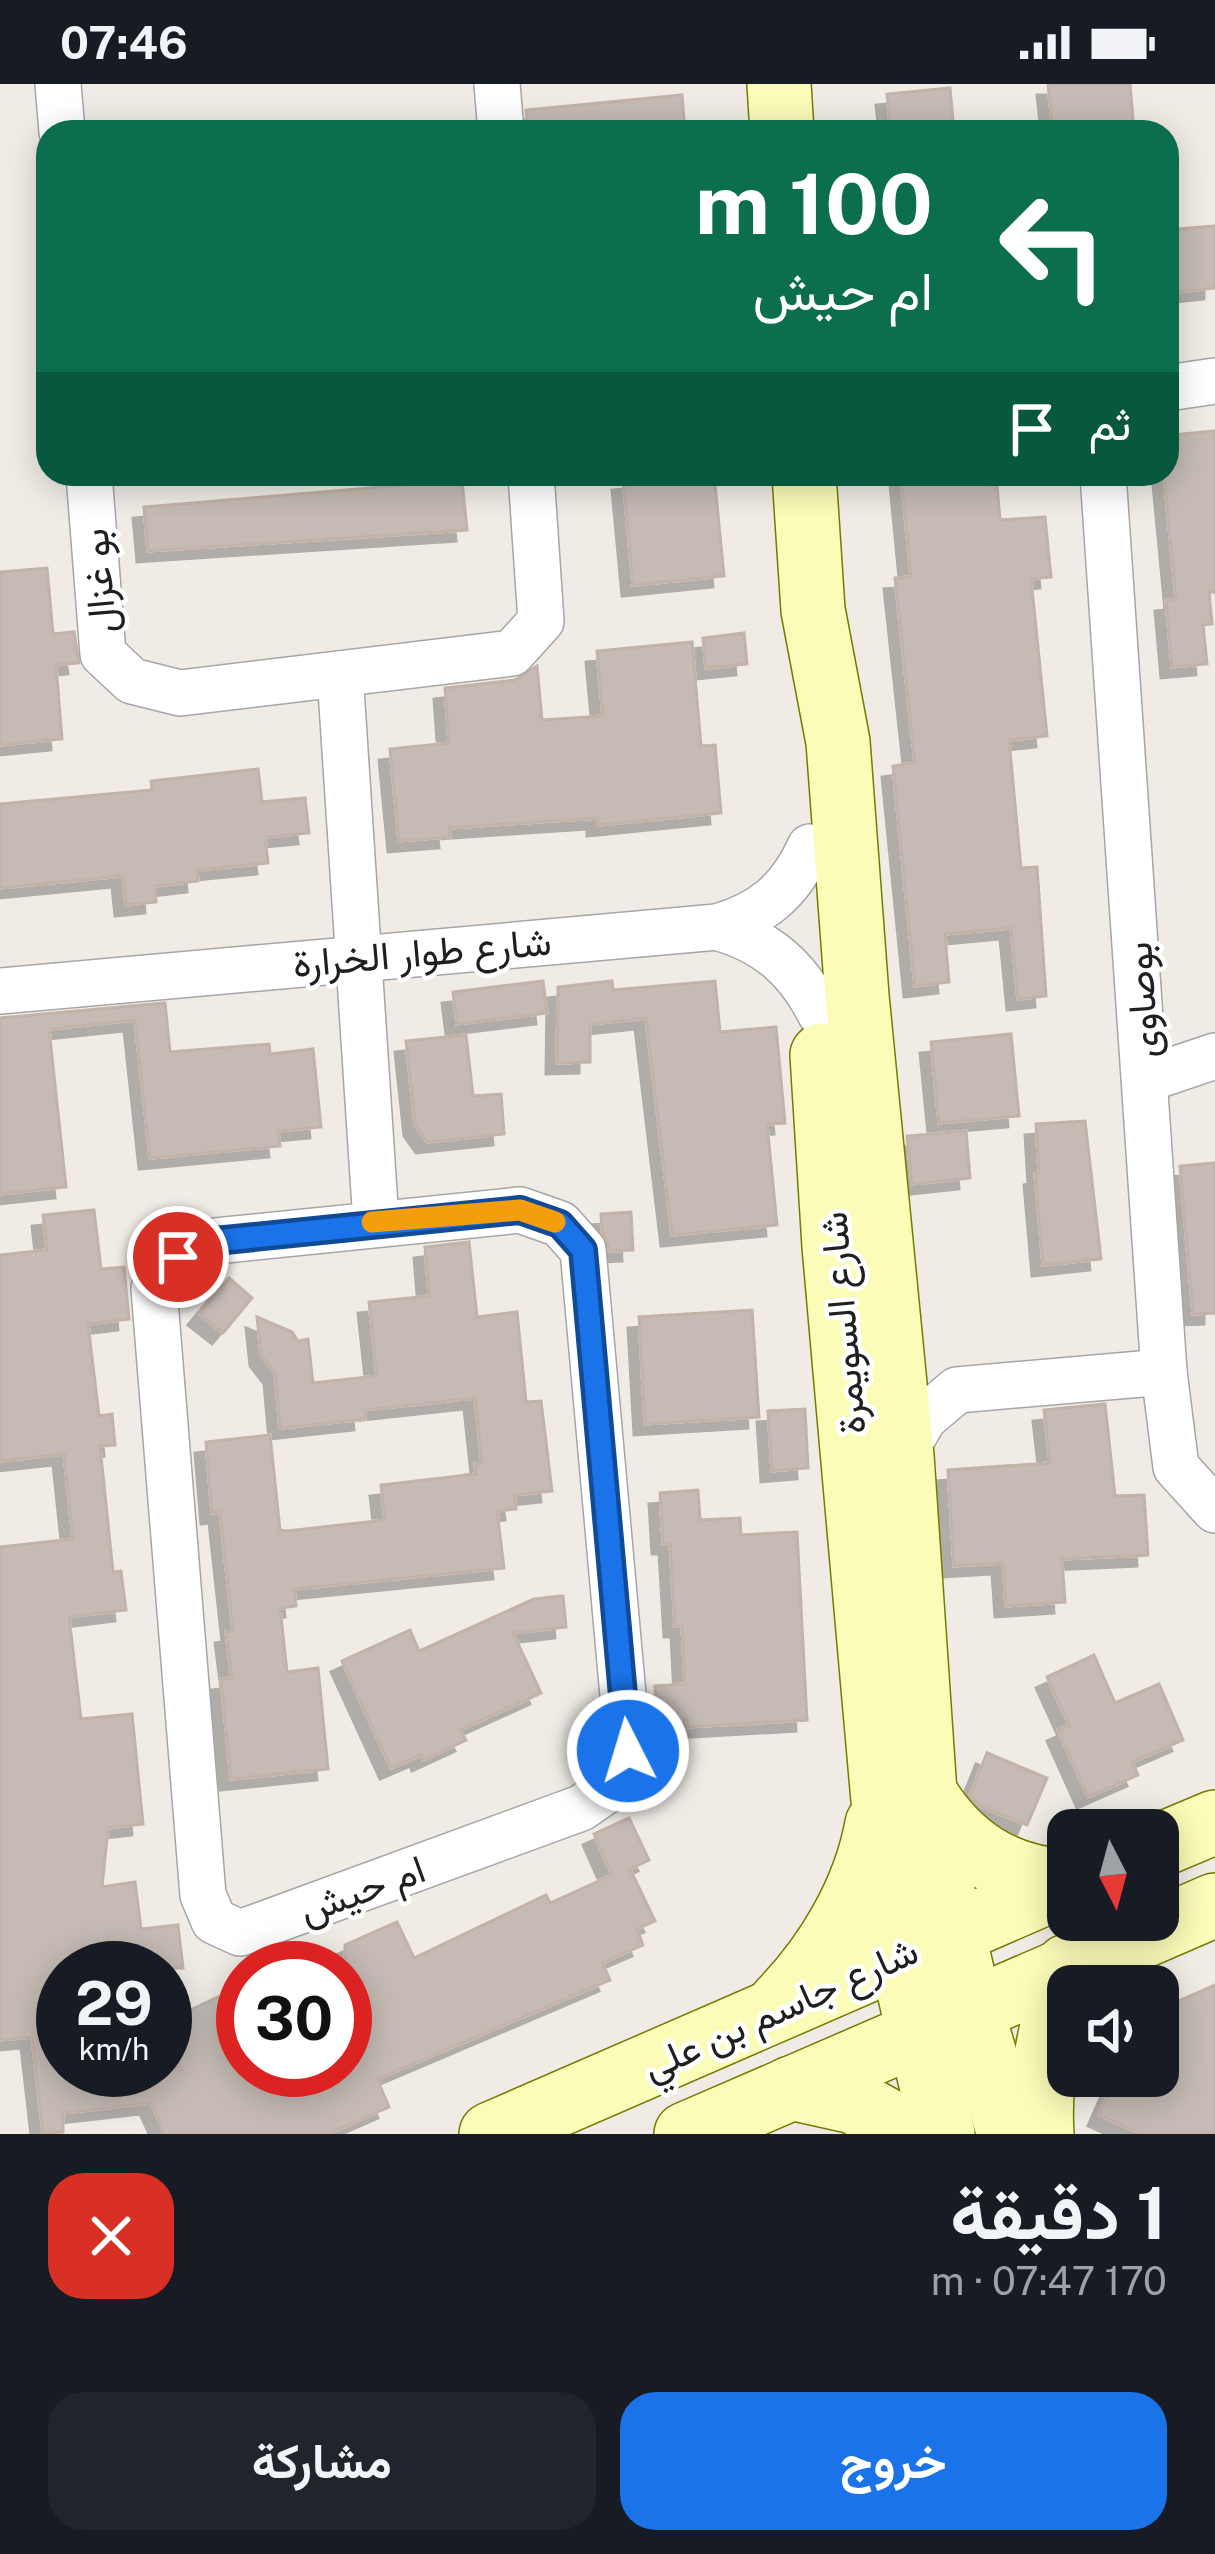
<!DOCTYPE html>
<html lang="ar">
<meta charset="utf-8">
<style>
:root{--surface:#171b24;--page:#20242c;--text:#f1f3f6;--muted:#9ea1a6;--accent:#1a73e8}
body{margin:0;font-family:"Public Sans",Vazirmatn,sans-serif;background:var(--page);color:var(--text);direction:rtl;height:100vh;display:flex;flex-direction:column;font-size:45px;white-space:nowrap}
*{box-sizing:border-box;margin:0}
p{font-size:39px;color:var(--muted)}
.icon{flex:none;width:66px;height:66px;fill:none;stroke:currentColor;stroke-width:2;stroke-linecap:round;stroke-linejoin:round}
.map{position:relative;height:2050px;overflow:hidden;direction:ltr}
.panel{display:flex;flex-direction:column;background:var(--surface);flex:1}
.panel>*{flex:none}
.banner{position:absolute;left:36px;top:36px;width:1143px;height:366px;border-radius:36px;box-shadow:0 6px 30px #0003;direction:rtl;background:#0b6e4f;color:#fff;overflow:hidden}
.needle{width:78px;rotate:174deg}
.buttons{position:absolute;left:1047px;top:1725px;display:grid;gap:24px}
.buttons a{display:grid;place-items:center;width:132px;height:132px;border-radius:24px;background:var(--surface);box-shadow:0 6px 30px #0003;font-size:60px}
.speed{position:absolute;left:36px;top:1857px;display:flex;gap:24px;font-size:60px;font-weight:700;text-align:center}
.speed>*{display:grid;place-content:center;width:156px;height:156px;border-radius:50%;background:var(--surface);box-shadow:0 6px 30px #0003;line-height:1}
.speed small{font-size:30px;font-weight:400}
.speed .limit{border:18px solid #d22;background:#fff;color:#111}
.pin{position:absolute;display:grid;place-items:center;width:102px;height:102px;color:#fff;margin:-51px;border:6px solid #fff;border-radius:50%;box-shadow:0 3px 12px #0007}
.me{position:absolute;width:132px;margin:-66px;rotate:355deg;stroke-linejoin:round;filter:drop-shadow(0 0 9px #0008)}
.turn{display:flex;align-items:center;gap:42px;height:252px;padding:0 48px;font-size:54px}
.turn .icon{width:156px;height:156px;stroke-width:2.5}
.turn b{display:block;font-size:84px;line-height:102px}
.then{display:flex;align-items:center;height:114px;padding:0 48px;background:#0003;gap:24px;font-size:45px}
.round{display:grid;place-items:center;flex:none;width:126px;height:126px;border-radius:36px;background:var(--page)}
.head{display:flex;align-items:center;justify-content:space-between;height:204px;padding:0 48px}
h1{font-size:72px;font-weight:700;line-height:90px}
.button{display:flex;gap:24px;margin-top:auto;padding:24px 48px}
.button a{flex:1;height:138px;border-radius:36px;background:var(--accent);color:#fff;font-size:48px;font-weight:700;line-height:138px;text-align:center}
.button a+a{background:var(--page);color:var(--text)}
.status{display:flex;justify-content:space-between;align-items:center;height:84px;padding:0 60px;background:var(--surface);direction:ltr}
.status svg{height:33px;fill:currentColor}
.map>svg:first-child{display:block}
</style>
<div class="status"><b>07:46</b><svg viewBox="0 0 49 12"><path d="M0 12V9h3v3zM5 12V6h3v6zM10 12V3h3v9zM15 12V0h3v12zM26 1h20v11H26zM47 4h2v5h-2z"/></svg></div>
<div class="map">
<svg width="1215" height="2050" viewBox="0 0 1215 2050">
<defs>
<filter id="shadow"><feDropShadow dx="-11" dy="11" stdDeviation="0" flood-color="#0004"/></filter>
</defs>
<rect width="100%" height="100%" fill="#f0ece5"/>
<g fill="#c5bbb4" stroke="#c3b2a7" stroke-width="3" filter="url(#shadow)">
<path d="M1048,0H1130L1134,48H1053Z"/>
<path d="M950,4L954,48H891L887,10Z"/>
<path d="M682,11L685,48H528L526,26Z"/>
<path d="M1215,142V204L1167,209V146Z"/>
<path d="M1215,347V508H1209L1212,540L1203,541L1207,580L1172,583L1166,516L1176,515L1164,390L1167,383H1173L1171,351Z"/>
<path d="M679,390H714L724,492L633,501L623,395Z"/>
<path d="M901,390H983L984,401H997L1000,436L1045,433L1051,493L1031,495L1047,652L1009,656L1021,784L1037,783L1046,912L1018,915L1011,844L945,850L949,898L915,902L893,682L915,679L895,494L911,493Z"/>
<path d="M462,396L467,446L148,467L144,423Z"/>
<path d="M47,484L53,550L74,548L79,579L56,581L62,655L0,661V488Z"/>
<path d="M744,549L747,580L706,584L703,554Z"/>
<path d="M692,558L701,662L715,661L721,729L598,741V734L449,744L450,753L399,757L390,665L449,659L445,604L515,596L537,582L542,636L603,632L597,567Z"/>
<path d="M258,685L262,718L305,714L309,749L265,753L268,779L197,786L198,797L155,802L156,818L126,821L123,792L0,804V720L152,706L151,697Z"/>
<path d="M543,897L547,929L457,940L453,908Z"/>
<path d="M612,897L613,906L715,897L720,948L776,943L785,1039L767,1040L777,1141L672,1151L646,934L590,940V978L557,979L558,903Z"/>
<path d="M165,919L170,968L269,960L270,970L313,965L321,1043L278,1047L280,1062L150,1074L135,936L49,945L66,1103L0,1110V934Z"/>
<path d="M1011,950L1019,1032L939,1039L931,958Z"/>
<path d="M466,951L473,1012L501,1010L504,1050L427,1058L415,1041L406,957Z"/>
<path d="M1085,1037L1101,1175L1043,1181L1035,1090L1039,1089L1036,1040Z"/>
<path d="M966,1047L970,1094L912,1100L907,1052Z"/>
<path d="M1215,1079V1229L1193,1230L1180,1082Z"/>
<path d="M94,1126L101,1185L124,1183L129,1235L88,1240L99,1332L112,1330L115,1361L100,1362L113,1488L121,1487L126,1526L69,1533L81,1635L132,1630L143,1740L108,1744L102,1803L135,1798L141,1845L178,1841L183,1884H63V1986H182L165,1948V1938L218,1913L243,1968V1986H345V1861L397,1838L414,1874L546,1811L550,1819L612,1791L594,1750L629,1734L649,1776L630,1785L655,1837L637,1845L643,1861L602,1879L610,1896L377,1995L389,2023L328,2050H165L151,2019L63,2029V2048L43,2049L32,1953L0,1956V1463L73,1455L64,1370L0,1377V1171L47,1166L43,1131Z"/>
<path d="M631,1128L633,1166L610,1167L602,1147L601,1130Z"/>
<path d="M469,1158L477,1233L517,1228L526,1318L541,1317L552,1407L514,1411L516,1425L497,1427L504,1484L294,1505L296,1522L280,1524L287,1588L318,1584L328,1685L231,1695L221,1595L232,1594L226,1548L233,1547L220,1428L212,1429L206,1358L270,1351L280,1446L287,1447L385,1436L381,1401L476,1390L475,1380L482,1379L475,1314L364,1326L365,1335L280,1344L275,1289L261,1271L257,1233L292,1248L298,1257L308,1255L313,1299L377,1292L369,1218L429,1212L425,1163Z"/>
<path d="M229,1194L252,1214L223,1249L199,1230Z"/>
<path d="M752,1226L759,1333L645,1340L639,1233Z"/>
<path d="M1105,1320L1115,1412L1144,1411L1148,1471L1062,1475L1065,1518L1006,1522L1003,1479L954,1482L948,1386L1050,1379L1044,1326Z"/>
<path d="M805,1325L808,1384L772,1387L768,1327Z"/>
<path d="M698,1406L700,1436L740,1434L741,1451L797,1448L807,1636L688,1643L687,1635L657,1636L655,1602L685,1600L682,1542H675L670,1459H663L660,1409Z"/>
<path d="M563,1512L566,1543L513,1549L541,1609L460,1646L466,1656L423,1676L421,1671L391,1684L342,1577L410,1546L419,1567L534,1515Z"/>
<path d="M1094,1571L1115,1619L1159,1600L1183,1656L1132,1678L1138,1691L1088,1713L1058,1646L1069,1641L1047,1593Z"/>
<path d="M987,1669L1047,1694L1027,1741L980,1722L970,1711Z"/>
<path d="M1215,1901V2050H1142L1099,2031L1116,1992H1158V1926Z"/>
</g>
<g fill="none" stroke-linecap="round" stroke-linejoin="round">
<defs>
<g id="street">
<path d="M58,0L62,48"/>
<path d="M497,0L501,48"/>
<path d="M1167,304L1215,297"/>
<path d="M89,390L103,570L132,597L180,609L512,569L541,537L531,390"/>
<path d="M1103,390L1164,1288L1176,1383L1215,1426"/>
<path d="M340,590L376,1138"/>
<path d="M717,843C766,857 797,883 820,929"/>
<path d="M0,907L717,843C763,830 790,807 810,763"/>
<path d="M1147,995L1215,972"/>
<path d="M520,1126L560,1140L583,1166L628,1667L616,1700L581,1724L240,1849L214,1837L203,1811L154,1205L178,1173L216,1157Z"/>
<path d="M902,1372L924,1334L957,1306L1164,1288"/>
</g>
<g id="secondary">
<path d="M779,0L782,48"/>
<path d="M804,390L813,526L838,658L857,912L902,1372L925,1709L933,1766L972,1928L1009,2050"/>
<path d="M822,971L834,1162L889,1784L900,1870L943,2050"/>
<path d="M925,1709C958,1763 1004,1794 1068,1797"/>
<path d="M1158,1762L1215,1738"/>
<path d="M780,1919C827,1871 865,1807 877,1740"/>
<path d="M791,2004L854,2018L912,2050"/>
<path d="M491,2050L1068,1799"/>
<path d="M686,2050L1215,1821"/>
<path d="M1042,2050C1038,1992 1052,1938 1067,1882"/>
</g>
</defs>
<use href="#street" stroke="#a6a6a6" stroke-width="48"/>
<use href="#secondary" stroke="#737c01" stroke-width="66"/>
<use href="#street" stroke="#fff" stroke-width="45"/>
<use href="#secondary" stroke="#fbfcb8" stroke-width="63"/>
</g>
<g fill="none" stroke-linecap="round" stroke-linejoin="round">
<defs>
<path id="route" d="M178,1173L215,1157L520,1126L560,1140L583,1166L628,1667"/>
</defs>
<use href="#route" stroke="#114b97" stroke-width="30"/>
<use href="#route" stroke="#1a73e8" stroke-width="21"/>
<path stroke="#f59e0b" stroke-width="21" d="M372,1138L520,1126L555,1138"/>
</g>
<g text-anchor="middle" stroke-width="9" stroke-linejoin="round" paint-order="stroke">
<g font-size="39" fill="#1f1f1f" stroke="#fff">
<text transform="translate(98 497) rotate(-95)" y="14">بو غزال</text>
<text transform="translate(422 868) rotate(-5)" y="14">شارع طوار الخرارة</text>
<text transform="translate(1141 916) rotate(-94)" y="14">بوصاوى</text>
<text transform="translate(842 1239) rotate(-95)" y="14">شارع السويمرة</text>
<text transform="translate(362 1805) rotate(-20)" y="14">ام حيش</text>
<text transform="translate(780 1924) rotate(-24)" y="14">شارع جاسم بن علي</text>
</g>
</g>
</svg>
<div class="buttons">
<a><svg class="needle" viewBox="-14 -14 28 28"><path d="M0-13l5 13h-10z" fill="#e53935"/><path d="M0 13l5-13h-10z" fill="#9ea1a6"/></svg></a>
<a><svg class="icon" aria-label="sound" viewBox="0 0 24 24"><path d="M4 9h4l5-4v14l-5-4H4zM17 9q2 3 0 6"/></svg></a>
</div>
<div class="speed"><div>29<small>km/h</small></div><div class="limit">30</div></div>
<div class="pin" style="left:178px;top:1173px;background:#d93025"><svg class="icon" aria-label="arrive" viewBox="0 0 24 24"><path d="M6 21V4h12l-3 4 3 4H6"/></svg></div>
<svg class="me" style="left:628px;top:1667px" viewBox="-20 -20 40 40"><circle r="17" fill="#1a73e8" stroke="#fff" stroke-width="3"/><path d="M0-11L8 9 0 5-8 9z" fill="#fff"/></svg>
<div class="banner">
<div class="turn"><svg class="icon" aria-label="left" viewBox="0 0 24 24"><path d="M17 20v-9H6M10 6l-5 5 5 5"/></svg><div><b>100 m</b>ام حيش</div></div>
<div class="then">ثم<svg class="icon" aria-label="arrive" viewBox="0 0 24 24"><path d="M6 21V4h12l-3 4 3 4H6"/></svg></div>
</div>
</div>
<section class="panel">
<div class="head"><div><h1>1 دقيقة</h1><p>170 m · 07:47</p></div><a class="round" style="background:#d93025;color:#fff"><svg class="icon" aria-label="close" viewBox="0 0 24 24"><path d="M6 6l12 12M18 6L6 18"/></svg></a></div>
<div class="button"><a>خروج</a><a>مشاركة</a></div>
</section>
